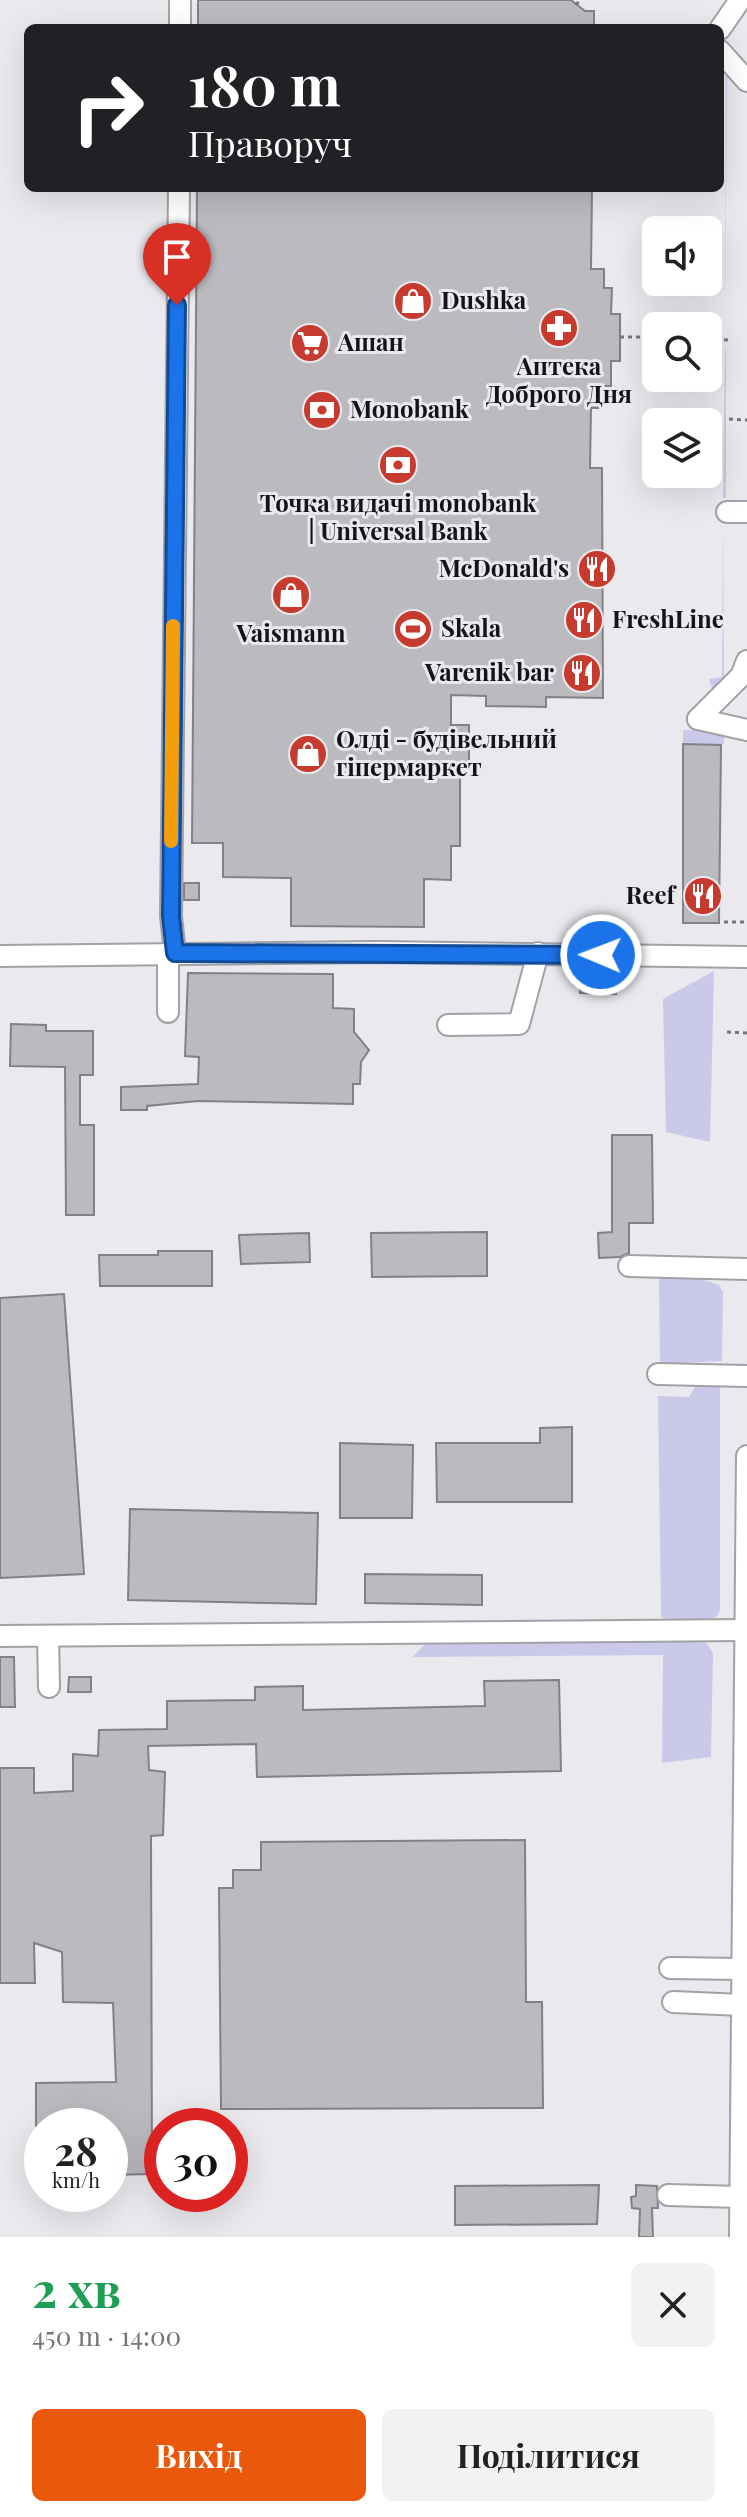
<!DOCTYPE html>
<html lang="uk">
<meta charset="utf-8">
<style>
:root{--surface:#fff;--page:#f2f2f2;--text:#222;--muted:#767676;--accent:#ea580c}
body{margin:0;font-family:"Playfair Display",serif;background:var(--page);color:var(--text);height:100vh;display:flex;flex-direction:column;font-size:30px;white-space:nowrap}
*{box-sizing:border-box;margin:0}
p{font-size:26px;color:var(--muted)}
.icon{flex:none;width:44px;height:44px;fill:none;stroke:currentColor;stroke-width:2;stroke-linecap:round;stroke-linejoin:round}
.map{position:relative;height:2237px;overflow:hidden}
.drawer{display:flex;flex-direction:column;background:var(--surface);flex:1}
.drawer>*{flex:none}
.guide{position:absolute;left:24px;top:24px;width:700px;height:168px;border-radius:12px;box-shadow:0 8px 32px #0002;background:#202124;color:#fff;overflow:hidden}
.controls{position:absolute;left:642px;top:216px;display:grid;gap:16px}
.controls a{display:grid;place-items:center;width:80px;height:80px;border-radius:12px;background:var(--surface);box-shadow:0 8px 32px #0002;font-size:40px}
.speed{position:absolute;left:24px;top:2108px;display:flex;gap:16px;font-size:40px;font-weight:700;text-align:center}
.speed>*{display:grid;place-content:center;width:104px;height:104px;border-radius:50%;background:var(--surface);box-shadow:0 8px 32px #0002;line-height:1}
.speed small{font-size:20px;font-weight:400}
.speed .limit{border:12px solid #d22;background:#fff;color:#111}
.pin{position:absolute;display:grid;place-items:center;width:68px;height:68px;color:#fff;margin:-82px -34px;border-radius:50% 50% 50% 0;rotate:-45deg;box-shadow:0 0 8px #0007}
.pin .icon{rotate:45deg}
.me{position:absolute;width:88px;margin:-44px;rotate:271deg;stroke-linejoin:round;filter:drop-shadow(0 0 6px #0008)}
.turn{display:flex;align-items:center;gap:28px;height:168px;padding:0 32px;font-size:36px}
.turn .icon{width:104px;height:104px;stroke-width:2.5}
.turn b{display:block;font-size:56px;line-height:68px}
.round{display:grid;place-items:center;flex:none;width:84px;height:84px;border-radius:12px;background:var(--page)}
.overview{display:flex;align-items:center;justify-content:space-between;height:136px;padding:0 32px}
h1{font-size:48px;font-weight:700;line-height:60px;color:#1e9e55}
.cta{display:flex;gap:16px;margin-top:auto;padding:16px 32px}
.cta a{flex:1;height:92px;border-radius:12px;background:var(--accent);color:#fff;font-size:32px;font-weight:700;line-height:92px;text-align:center}
.cta a+a{background:var(--page);color:var(--text)}
.map>svg:first-child{display:block}
</style>
<div class="map">
<svg width="747" height="2237" viewBox="0 0 747 2237">
<rect width="100%" height="100%" fill="#e9e9ee"/>
<g fill="#cbc9ea">
<path d="M720,59L727,72L725,328L726,73L720,72Z"/>
<path d="M725,350H726V498H723Z"/>
<path d="M723,525L724,681L712,689L709,679L722,677Z"/>
<path d="M683,730L724,731V744H683Z"/>
<path d="M714,971L710,1142L666,1132L663,999Z"/>
<path d="M659,1278H698L719,1285L723,1292L722,1361L660,1364Z"/>
<path d="M699,1380L720,1383V1610L716,1617C697,1623 679,1624 661,1617L658,1396L689,1397Z"/>
<path d="M705,1641L713,1653L711,1757L662,1763L663,1655L413,1657L427,1642Z"/>
</g>
<g fill="#bababf" stroke="#818186" stroke-width="2">
<path d="M198,0H571L585,11H594V28H198Z"/>
<path d="M197,188H592L591,269H604V288H612L611,314H620V361H611V386H603V408H591L590,468H602L603,698L546,697V707L486,706V696L451,695V725H469V761H460V846H451V880L424,879V927L291,926V878L223,877V843H192Z"/>
<path d="M683,744L721,745L719,923H683Z"/>
<rect x="184" y="883" width="15" height="17"/>
<path d="M580,968L616,969V994L580,993Z"/>
<path d="M188,973L333,974V1008L354,1009V1032L369,1050L361,1062L360,1084H353V1104L198,1101L147,1106V1110H121V1087L198,1084L199,1057L185,1056Z"/>
<path d="M11,1024L46,1025V1031H93V1075H80V1125H94V1215H66L65,1067L10,1066Z"/>
<path d="M612,1135H652L653,1223H629V1253L620,1257L599,1258L598,1233L612,1232Z"/>
<path d="M487,1232V1276L372,1277L371,1233Z"/>
<path d="M309,1233L310,1262L241,1264L239,1235Z"/>
<path d="M158,1251H212V1286H100L99,1255H158Z"/>
<path d="M64,1294L84,1574L0,1578V1298Z"/>
<path d="M572,1427V1502H437L436,1443H540V1428Z"/>
<path d="M340,1443L413,1445L412,1518H340Z"/>
<path d="M130,1509L318,1513L316,1604L128,1600Z"/>
<path d="M365,1574L482,1575V1605L365,1603Z"/>
<path d="M0,1657H14L15,1707H0Z"/>
<path d="M69,1677H91V1692H68Z"/>
<path d="M559,1680L561,1771L257,1777L256,1744L148,1746L149,1770L165,1772L163,1835L151,1836L152,2174L110,2175V2126H36V2083L116,2082L113,2003L63,2002L62,1952L34,1943L35,1983H0V1768H34V1793L73,1791V1754L98,1756L99,1730L167,1729V1701L255,1700V1687L303,1686V1710L485,1706L484,1681Z"/>
<path d="M525,1840L526,2002H542L543,2108L221,2109L219,1888H233V1870H261V1842Z"/>
<path d="M599,2185L597,2224L455,2225V2186Z"/>
<path d="M636,2185L657,2186L658,2208H652L653,2237H639L640,2209L632,2208L631,2197L636,2196Z"/>
</g>
<g fill="none" stroke-linecap="round" stroke-linejoin="round">
<defs>
<g id="minor">
<path d="M180,28V0"/>
<path d="M720,29L740,0"/>
<path d="M720,51L747,81"/>
<path d="M727,512H747"/>
<path d="M698,719L741,676L747,661"/>
<path d="M698,719L747,730"/>
<path d="M175,953L171,916L179,188"/>
<path d="M0,956L378,952L747,957"/>
<path d="M168,1012V953"/>
<path d="M448,1025L519,1024L538,953"/>
<path d="M629,1266L747,1269"/>
<path d="M658,1374L747,1376"/>
<path d="M0,1636L744,1630"/>
<path d="M48,1636L49,1687"/>
<path d="M670,1968L742,1969"/>
<path d="M673,2002L742,2005"/>
<path d="M668,2195L740,2197"/>
<path d="M740,2237L747,1456"/>
</g>
</defs>
<use href="#minor" stroke="#a1a1a6" stroke-width="24"/>
<g stroke="#77777a" stroke-width="3" stroke-dasharray="4 4" stroke-linecap="butt">
<path d="M576,5L580,0"/>
<path d="M620,337H656"/>
<path d="M708,339L728,340"/>
<path d="M729,419L747,420"/>
<path d="M724,922H747"/>
<path d="M727,1032L747,1033"/>
</g>
<use href="#minor" stroke="#fff" stroke-width="20"/>
</g>
<g fill="none" stroke-linecap="round" stroke-linejoin="round">
<defs>
<path id="route" d="M177,305L171,916L175,953L601,955"/>
</defs>
<use href="#route" stroke="#114b97" stroke-width="20"/>
<use href="#route" stroke="#1a73e8" stroke-width="14"/>
<path stroke="#f59e0b" stroke-width="14" d="M171,841L173,626"/>
</g>
<defs>
<symbol id="shop-disc" viewBox="-11 -11 22 22"><circle r="9.5" fill="#c73a2e" stroke="#e9e9ee"/><path d="M-5-2.5h2.3a2.7 3.5 0 0 1 5.4 0H5L5.5 6h-11ZM-1.5-2.5h3a1.5 2.3 0 0 0-3 0Z" fill="#fff"/></symbol>
<symbol id="pharmacy-disc" viewBox="-11 -11 22 22"><circle r="9.5" fill="#c73a2e" stroke="#e9e9ee"/><path d="M-2-6h4v4h4v4h-4v4h-4v-4h-4v-4h4Z" fill="#fff"/></symbol>
<symbol id="supermarket-disc" viewBox="-11 -11 22 22"><circle r="9.5" fill="#c73a2e" stroke="#e9e9ee"/><path d="M-6-5.5h2.5l.6 2H6L4.5 2H-2.5L-4.4-4H-6ZM-1.5 3.2a1.3 1.3 0 1 0 .1 0ZM3 3.2a1.3 1.3 0 1 0 .1 0Z" fill="#fff"/></symbol>
<symbol id="bank-disc" viewBox="-11 -11 22 22"><circle r="9.5" fill="#c73a2e" stroke="#e9e9ee"/><path d="M-6-4H6V4H-6ZM0-2.3a2.3 2.3 0 1 0 0 4.6a2.3 2.3 0 1 0 0-4.6Z" fill="#fff"/></symbol>
<symbol id="restaurant-disc" viewBox="-11 -11 22 22"><circle r="9.5" fill="#c73a2e" stroke="#e9e9ee"/><path d="M-5-6h1v4h1v-4h1v4h1v-4h1v5L-1.5 .5V6h-2V.5L-5-1ZM5-6V6H3V1.5H1.5Q1.5-4 5-6Z" fill="#fff"/></symbol>
<symbol id="stadium-disc" viewBox="-11 -11 22 22"><circle r="9.5" fill="#c73a2e" stroke="#e9e9ee"/><path d="M0-5a6.5 5 0 1 0 0 10a6.5 5 0 1 0 0-10ZM-3.5-1.8h7v3.6h-7Z" fill="#fff"/></symbol>
</defs>
<g fill-rule="evenodd">
<use href="#shop-disc" x="391" y="279" width="44" height="44"/>
<use href="#pharmacy-disc" x="537" y="306" width="44" height="44"/>
<use href="#supermarket-disc" x="288" y="321" width="44" height="44"/>
<use href="#bank-disc" x="300" y="388" width="44" height="44"/>
<use href="#bank-disc" x="376" y="443" width="44" height="44"/>
<use href="#restaurant-disc" x="575" y="547" width="44" height="44"/>
<use href="#shop-disc" x="269" y="573" width="44" height="44"/>
<use href="#restaurant-disc" x="562" y="598" width="44" height="44"/>
<use href="#stadium-disc" x="391" y="607" width="44" height="44"/>
<use href="#restaurant-disc" x="560" y="651" width="44" height="44"/>
<use href="#shop-disc" x="286" y="732" width="44" height="44"/>
<use href="#restaurant-disc" x="681" y="874" width="44" height="44"/>
</g>
<g text-anchor="middle" stroke-width="6" stroke-linejoin="round" paint-order="stroke">
<g font-size="24" font-weight="bold" fill="#141416" stroke="#e9e9ee" text-anchor="start">
<text x="441" y="309">Dushka</text>
<text x="338" y="351">Ашан</text>
<text x="559" y="375" text-anchor="middle">Аптека<tspan x="559" dy="28">Доброго Дня</tspan></text>
<text x="350" y="418">Monobank</text>
<text x="398" y="512" text-anchor="middle">Точка видачі monobank<tspan x="398" dy="28">| Universal Bank</tspan></text>
<text x="569" y="577" text-anchor="end">McDonald's</text>
<text x="612" y="628">FreshLine</text>
<text x="441" y="637">Skala</text>
<text x="291" y="642" text-anchor="middle">Vaismann</text>
<text x="554" y="681" text-anchor="end">Varenik bar</text>
<text x="336" y="748">Олді - будівельний<tspan x="336" dy="28">гіпермаркет</tspan></text>
<text x="675" y="904" text-anchor="end">Reef</text>
</g>
</g>
</svg>
<div class="controls">
<a><svg class="icon" aria-label="sound" viewBox="0 0 24 24"><path d="M4 9h4l5-4v14l-5-4H4zM17 9q2 3 0 6"/></svg></a>
<a><svg class="icon" aria-label="search" viewBox="0 0 24 24"><circle cx="10" cy="10" r="6"/><path d="M15 15l6 6"/></svg></a>
<a><svg class="icon" aria-label="layers" viewBox="0 0 24 24"><path d="M12 4l9 5-9 5-9-5zM3 14l9 5 9-5"/></svg></a>
</div>
<div class="speed"><div>28<small>km/h</small></div><div class="limit">30</div></div>
<div class="pin" style="left:177px;top:305px;background:#d93025"><svg class="icon" aria-label="arrive" viewBox="0 0 24 24"><path d="M6 21V4h12l-3 4 3 4H6"/></svg></div>
<svg class="me" style="left:601px;top:955px" viewBox="-20 -20 40 40"><circle r="17" fill="#1a73e8" stroke="#fff" stroke-width="3"/><path d="M0-11L8 9 0 5-8 9z" fill="#fff"/></svg>
<div class="guide">
<div class="turn"><svg class="icon" aria-label="right" viewBox="0 0 24 24"><path d="M7 20v-9h11M14 6l5 5-5 5"/></svg><div><b>180 m</b>Праворуч</div></div>
</div>
</div>
<section class="drawer">
<div class="overview"><div><h1>2 хв</h1><p>450 m · 14:00</p></div><a class="round"><svg class="icon" aria-label="close" viewBox="0 0 24 24"><path d="M6 6l12 12M18 6L6 18"/></svg></a></div>
<div class="cta"><a>Вихід</a><a>Поділитися</a></div>
</section>
